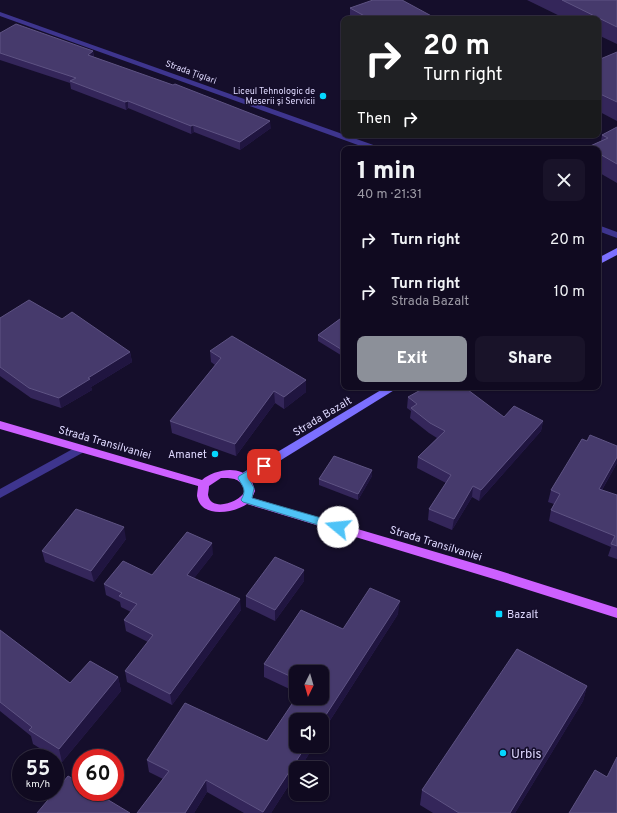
<!DOCTYPE html>
<meta charset="utf-8">
<style>
:root{--surface:#100a20;--page:#191329;--text:#f1f3f6;--muted:#9c9aa5;--line:#302b3e;--accent:#8c9099}
body{margin:0;font-family:Overpass,sans-serif;background:var(--page);color:var(--text);height:100vh;display:flex;flex-direction:column;font-size:15px;white-space:nowrap}
*{box-sizing:border-box;margin:0}
p{font-size:13px;color:var(--muted)}
.icon{flex:none;width:22px;height:22px;fill:none;stroke:currentColor;stroke-width:2;stroke-linecap:round;stroke-linejoin:round}
.map{position:relative;flex:1;overflow:hidden}
.panel{position:absolute;left:341px;top:146px;width:260px;height:244px;display:flex;flex-direction:column;background:var(--surface);border-radius:8px;box-shadow:0 1px 3px #0004,0 0 0 1px var(--line)}
.panel>*{flex:none}
.hud{position:absolute;left:341px;top:16px;width:260px;height:122px;border-radius:8px;box-shadow:0 1px 3px #0004,0 0 0 1px var(--line);background:#202124;color:#fff;overflow:hidden}
.needle{width:26px;rotate:185deg}
.controls{position:absolute;left:289px;top:665px;display:grid;gap:8px}
.controls a{display:grid;place-items:center;width:40px;height:40px;border-radius:8px;background:var(--surface);box-shadow:0 1px 3px #0004,0 0 0 1px var(--line);font-size:20px}
.speed{position:absolute;left:12px;top:749px;display:flex;gap:8px;font-size:20px;font-weight:700;text-align:center}
.speed>*{display:grid;place-content:center;width:52px;height:52px;border-radius:50%;background:var(--surface);box-shadow:0 1px 3px #0004,0 0 0 1px var(--line);line-height:1}
.speed small{font-size:10px;font-weight:400}
.speed .limit{border:6px solid #d22;background:#fff;color:#111}
.pin{position:absolute;display:grid;place-items:center;width:34px;height:34px;color:#fff;margin:-17px;border-radius:8px;box-shadow:0 2px 6px #0006}
.me{position:absolute;width:44px;margin:-22px;rotate:287deg;stroke-linejoin:round;filter:drop-shadow(0 0 3px #0008)}
.turn{display:flex;align-items:center;gap:14px;height:84px;padding:0 16px;font-size:18px}
.turn .icon{width:52px;height:52px;stroke-width:2.5}
.turn b{display:block;font-size:28px;line-height:34px}
.then{display:flex;align-items:center;height:38px;padding:0 16px;background:#0003;gap:8px;font-size:15px}
.round{display:grid;place-items:center;flex:none;width:42px;height:42px;border-radius:8px;background:var(--page)}
.head{display:flex;align-items:center;justify-content:space-between;height:68px;padding:0 16px}
h1{font-size:24px;font-weight:800;line-height:30px}
.cta{display:flex;gap:8px;margin-top:auto;padding:8px 16px}
.cta a{flex:1;height:46px;border-radius:8px;background:var(--accent);color:#fff;font-size:16px;font-weight:800;line-height:46px;text-align:center}
.cta a+a{background:var(--page);color:var(--text)}
ul{padding:0;list-style:none}
li{display:flex;align-items:center;gap:12px;height:52px;padding:0 16px}
li div{flex:1}
li b{display:block;font-size:15px}
li em{font-style:normal}
.map>svg:first-child{display:block}
</style>
<div class="map">
<svg width="617" height="813" viewBox="0 0 617 813">
<rect width="100%" height="100%" fill="#150e2b"/>
<g fill="none" stroke-linecap="round" stroke-linejoin="round">
<g fill="#3e358e" fill-rule="evenodd">
<path d="M0,12L379,147L380,149H369L0,16Z"/>
<path d="M598,225L617,232V238L598,231Z"/>
<path d="M80,445L84,446L85,449L84,452L0,498V489Z"/>
</g>
<g fill="#7c70ff" fill-rule="evenodd">
<path d="M617,248V255L598,265V258Z"/>
<path d="M386,387H398L396,389L247,481H239L238,478L239,475Z"/>
</g>
<path fill="#cd60ff" fill-rule="evenodd" d="M0,421L202,480C214,470 240,464 251,480C253,483 254,488 255,491L252,498L497,570L617,608V618L497,580L247,504C234,513 201,519 197,496C197,493 198,489 198,486L0,429ZM221,478C234,478 240,478 245,491C239,503 211,512 208,495C208,493 209,489 209,486Z"/>
</g>
<g fill="#34265a">
<path d="M527,0H617V44L598,35V19H566Z"/>
<path d="M350,8L437,19H350Z"/>
<path d="M0,33L93,51L94,57L271,128L240,150L194,132L191,134L128,108L126,110L71,89L70,83L0,60Z"/>
<path d="M617,52V121L598,111V60Z"/>
<path d="M617,127V183L598,172V149H588V147L601,141L602,135Z"/>
<path d="M344,316V357L318,341V335Z"/>
<path d="M0,318L62,319L130,352L132,362L91,387L92,390L61,408L31,398L0,376Z"/>
<path d="M210,351L306,392L284,409L275,403L236,456L172,433L170,421L215,365L211,362Z"/>
<path d="M408,397L504,417L543,421L541,431L479,501L472,497L452,530L428,520L429,509L446,483L417,468L418,457L437,438L429,433L410,418L411,411L407,408Z"/>
<path d="M617,463L602,490L617,495V559L608,556L611,547L549,521L551,510L554,504L548,502L551,490Z"/>
<path d="M372,476L358,500L319,485V479Z"/>
<path d="M126,539L94,582L45,562L42,551Z"/>
<path d="M213,554L194,578L241,610L172,705L127,682L125,671L148,642L126,631L124,620L131,612L121,607L120,602L106,595L104,584L152,575Z"/>
<path d="M304,570V581L275,621L246,607V596Z"/>
<path d="M398,614L322,733V720L296,746H314L300,768H296V774L271,813H244L207,792L194,813H137L163,779L149,772L147,760L267,741L322,698L296,672V692L264,677V664L343,629Z"/>
<path d="M0,630L70,683L118,677L121,691L62,762L33,744L31,736L0,711Z"/>
<path d="M587,686L583,701L515,813H433L420,805L422,790Z"/>
</g>
<g fill="#201540">
<path d="M93,51L94,59L88,55Z"/>
<path d="M128,101V108L126,110L125,102Z"/>
<path d="M270,121L271,128L240,150V142Z"/>
<path d="M193,125L194,132L191,134V126Z"/>
<path d="M130,352L132,362L91,387L92,390L61,408L59,398L88,378Z"/>
<path d="M306,380V392L284,409V397Z"/>
<path d="M274,391L275,403L236,456L235,444Z"/>
<path d="M543,421L541,431L479,501L481,490Z"/>
<path d="M617,457V463L596,500L599,489Z"/>
<path d="M372,470V476L358,500V494Z"/>
<path d="M473,486L472,497L452,530L454,519Z"/>
<path d="M124,527L126,539L94,582L91,571Z"/>
<path d="M212,543L213,554L188,586L187,575Z"/>
<path d="M304,570V581L275,621V610Z"/>
<path d="M240,599L241,610L172,705L170,694Z"/>
<path d="M400,601L398,614L322,733V721Z"/>
<path d="M118,677L121,691L62,762L59,749Z"/>
<path d="M587,686L583,701L515,813H510Z"/>
<path d="M306,746H314L300,768H296V774L271,813H263Z"/>
<path d="M206,780L207,792L194,813H185Z"/>
</g>
<g fill="#463a6c" stroke="#5e5383">
<path d="M373,0H402L437,19H370L350,8Z"/>
<path d="M562,0H617V27Z"/>
<path d="M16,24L93,51L88,55L173,85L175,84L270,121L240,142L193,125L191,126L128,101L125,102L70,81L76,78L0,53V33Z"/>
<path d="M617,52V102L598,93V60Z"/>
<path d="M617,127V164L598,153V149H591L588,147L608,138L602,135Z"/>
<path d="M29,300L62,319L72,312L130,352L88,378L90,379L59,398L29,388L0,367V318Z"/>
<path d="M344,316V351L318,335Z"/>
<path d="M232,336L306,380L284,397L274,391L235,444L170,421L221,358L210,351Z"/>
<path d="M426,387H464L504,417L514,406L543,421L481,490L473,486L454,519L429,509L451,475L418,457L445,431L430,423L411,408L417,404L408,397Z"/>
<path d="M590,435L617,446V457L599,489L617,495V546L611,544L615,536L551,510L560,494L551,490L582,439L587,441Z"/>
<path d="M334,456L372,470L358,494L319,479Z"/>
<path d="M76,509L124,527L91,571L42,551Z"/>
<path d="M187,532L212,543L187,575L240,599L170,694L125,671L153,635L124,620L137,604L119,596L122,593L104,584L123,561L152,575Z"/>
<path d="M275,557L304,570L275,610L246,596Z"/>
<path d="M370,588L400,601L322,721V720H296V746H306L263,812L206,780L185,813H137L169,771L147,760L185,703L267,741L296,698H322V672H296V679L264,664L301,610L343,629Z"/>
<path d="M0,630L70,683L90,661L118,677L59,749L29,730L32,727L0,702Z"/>
<path d="M517,649L587,686L510,813H459L422,790Z"/>
<path d="M617,757V813H569L595,770L607,777Z"/>
<path d="M68,776L81,783V792H95L130,813H37Z"/>
</g>
<path fill="#4fc3f7" stroke="#337fa1" d="M264,462L267,463L268,466L267,468L249,479L254,488L252,498L342,524L343,527L342,530L338,531L243,502L241,500C247,490 243,487 238,478L239,476Z"/>
<g fill="#05d7ff" stroke="#150e2b" stroke-width="1.5">
<circle cx="323" cy="96" r="4"/>
<circle cx="215" cy="454" r="4"/>
<rect x="495" y="610" width="8" height="8" rx="2"/>
<circle cx="503" cy="753" r="4"/>
</g>
<g text-anchor="middle" stroke-width="3.5" stroke-linejoin="round" paint-order="stroke">
<g font-size="9" fill="#dfd9ff" stroke="#150e2b">
<text transform="translate(191 72) rotate(20)" y="3">Strada Țiglari</text>
</g>
<g font-size="9" fill="#dfd9ff" stroke="#150e2b" text-anchor="end">
<text x="315" y="94">Liceul Tehnologic de<tspan x="315" dy="10">Meserii și Servicii</tspan></text>
</g>
<g font-size="11" fill="#dfd9ff" stroke="#150e2b">
<text transform="translate(322 416) rotate(-31)" y="4">Strada Bazalt</text>
<text transform="translate(105 442) rotate(16)" y="4">Strada Transilvaniei</text>
<text transform="translate(436 543) rotate(17)" y="4">Strada Transilvaniei</text>
</g>
<g font-size="11" fill="#dfd9ff" stroke="#150e2b" text-anchor="end">
<text x="207" y="458">Amanet</text>
<text x="507" y="618" text-anchor="start">Bazalt</text>
</g>
<g font-size="13" fill="#dfd9ff" stroke="#150e2b" text-anchor="start">
<text x="511" y="758">Urbis</text>
</g>
</g>
</svg>
<div class="controls">
<a><svg class="needle" viewBox="-14 -14 28 28"><path d="M0-13l5 13h-10z" fill="#e53935"/><path d="M0 13l5-13h-10z" fill="#9c9aa5"/></svg></a>
<a><svg class="icon" aria-label="sound" viewBox="0 0 24 24"><path d="M4 9h4l5-4v14l-5-4H4zM17 9q2 3 0 6"/></svg></a>
<a><svg class="icon" aria-label="layers" viewBox="0 0 24 24"><path d="M12 4l9 5-9 5-9-5zM3 14l9 5 9-5"/></svg></a>
</div>
<div class="speed"><div>55<small>km/h</small></div><div class="limit">60</div></div>
<div class="pin" style="left:264px;top:466px;background:#d93025"><svg class="icon" aria-label="arrive" viewBox="0 0 24 24"><path d="M6 21V4h12l-3 4 3 4H6"/></svg></div>
<svg class="me" style="left:338px;top:527px" viewBox="-20 -20 40 40"><circle r="19" fill="#fff"/><path d="M0-13L10 11 0 6-10 11z" fill="#4fc3f7"/></svg>
<div class="hud">
<div class="turn"><svg class="icon" aria-label="right" viewBox="0 0 24 24"><path d="M7 20v-9h11M14 6l5 5-5 5"/></svg><div><b>20 m</b>Turn right</div></div>
<div class="then">Then<svg class="icon" aria-label="right" viewBox="0 0 24 24"><path d="M7 20v-9h11M14 6l5 5-5 5"/></svg></div>
</div>
<section class="panel">
<div class="head"><div><h1>1 min</h1><p>40 m · 21:31</p></div><a class="round"><svg class="icon" aria-label="close" viewBox="0 0 24 24"><path d="M6 6l12 12M18 6L6 18"/></svg></a></div>
<ul>
<li><svg class="icon" aria-label="right" viewBox="0 0 24 24"><path d="M7 20v-9h11M14 6l5 5-5 5"/></svg><div><b>Turn right</b></div><em>20 m</em></li>
<li><svg class="icon" aria-label="right" viewBox="0 0 24 24"><path d="M7 20v-9h11M14 6l5 5-5 5"/></svg><div><b>Turn right</b><p>Strada Bazalt</p></div><em>10 m</em></li>
</ul>
<div class="cta"><a>Exit</a><a>Share</a></div>
</section>
</div>
